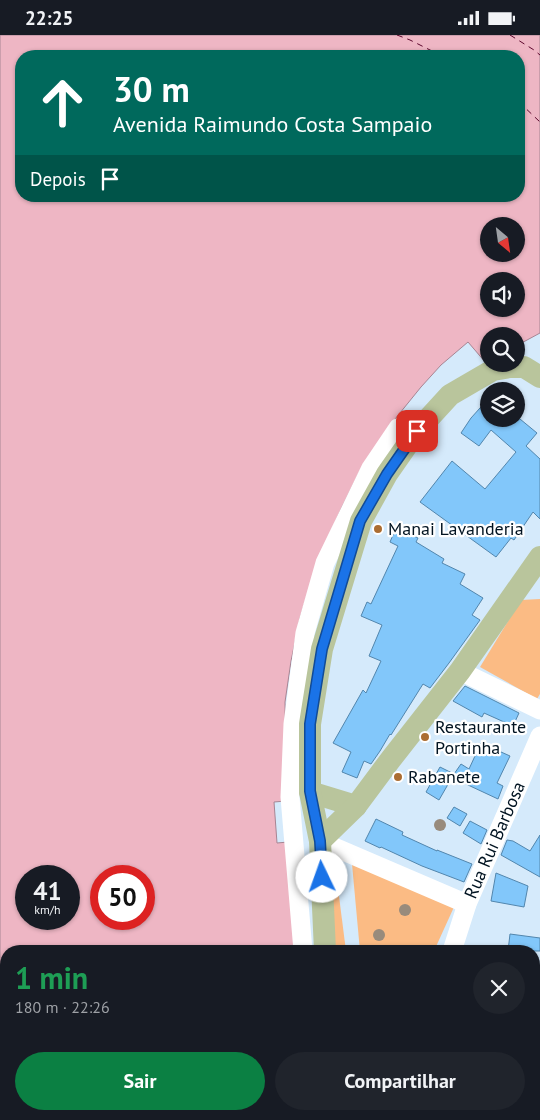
<!DOCTYPE html>
<html lang="pt">
<meta charset="utf-8">
<style>
:root{--surface:#171b24;--page:#20242c;--text:#f1f3f6;--muted:#9ea1a6;--accent:#0b8043}
body{margin:0;font-family:"PT Sans",sans-serif;background:var(--page);color:var(--text);height:100vh;display:flex;flex-direction:column;font-size:19px;white-space:nowrap}
*{box-sizing:border-box;margin:0}
p{font-size:16px;color:var(--muted)}
.icon{flex:none;width:28px;height:28px;fill:none;stroke:currentColor;stroke-width:2;stroke-linecap:round;stroke-linejoin:round}
.map{position:relative;flex:1;overflow:hidden}
.panel{position:absolute;left:0px;top:910px;width:540px;height:175px;display:flex;flex-direction:column;background:var(--surface);border-radius:20px 20px 0 0;box-shadow:0 1px 4px #0004}
.panel>*{flex:none}
.banner{position:absolute;left:15px;top:15px;width:510px;height:152px;border-radius:20px;box-shadow:0 1px 4px #0004;background:#00695c;color:#fff;overflow:hidden}
.needle{width:32px;rotate:151deg}
.controls{position:absolute;left:480px;top:182px;display:grid;gap:10px}
.controls a{display:grid;place-items:center;width:45px;height:45px;border-radius:50%;background:var(--surface);box-shadow:0 1px 4px #0004;font-size:25px}
.speed{position:absolute;left:15px;top:830px;display:flex;gap:10px;font-size:25px;font-weight:700;text-align:center}
.speed>*{display:grid;place-content:center;width:65px;height:65px;border-radius:50%;background:var(--surface);box-shadow:0 1px 4px #0004;line-height:1}
.speed small{font-size:12px;font-weight:400}
.speed .limit{border:8px solid #d22;background:#fff;color:#111}
.pin{position:absolute;display:grid;place-items:center;width:42px;height:42px;color:#fff;margin:-21px;border-radius:10px;box-shadow:0 2px 8px #0006}
.me{position:absolute;width:55px;margin:-28px;rotate:357deg;stroke-linejoin:round;filter:drop-shadow(0 0 4px #0008)}
.turn{display:flex;align-items:center;gap:18px;height:105px;padding:0 15px;font-size:22px}
.turn .icon{width:65px;height:65px;stroke-width:2.5}
.turn b{display:block;font-size:35px;line-height:42px}
.then{display:flex;align-items:center;height:48px;padding:0 15px;background:#0003;gap:10px;font-size:19px}
.round{display:grid;place-items:center;flex:none;width:52px;height:52px;border-radius:26px;background:var(--page)}
.overview{display:flex;align-items:center;justify-content:space-between;height:85px;padding:0 15px}
h1{font-size:30px;font-weight:600;line-height:38px;color:#1e9e55}
.cta{display:flex;gap:10px;margin-top:auto;padding:10px 15px}
.cta a{flex:1;height:58px;border-radius:30px;background:var(--accent);color:#fff;font-size:20px;font-weight:600;line-height:58px;text-align:center}
.cta a+a{background:var(--page);color:var(--text)}
.status{display:flex;justify-content:space-between;align-items:center;height:35px;padding:0 25px;background:var(--surface);direction:ltr}
.status svg{height:14px;fill:currentColor}
.map>svg:first-child{display:block}
</style>
<div class="status"><b>22:25</b><svg viewBox="0 0 49 12"><path d="M0 12V9h3v3zM5 12V6h3v6zM10 12V3h3v9zM15 12V0h3v12zM26 1h20v11H26zM47 4h2v5h-2z"/></svg></div>
<div class="map">
<svg width="540" height="1085" viewBox="0 0 540 1085">
<rect width="100%" height="100%" fill="#d5eafb"/>
<g fill="#fbbb84">
<path d="M540,564V659L537,664L480,632L521,565Z"/>
<path d="M329,827L335,830L346,916H332Z"/>
<path d="M352,829L454,872L434,916H360Z"/>
<path d="M394,1079H522L521,1085H394Z"/>
</g>
<path fill="#eeb6c4" stroke="#a78593" fill-rule="evenodd" d="M0,0H540V298L516,311V301H489V326L486,328L468,307L441,330L421,352L391,389L361,434L342,472L318,525L300,583L291,626L285,667L286,766L274,767L277,808L288,807L296,916H6V1079H306L307,1085H0ZM21,21H519V161H21ZM489,191H516V219H489ZM489,246H516V274H489ZM26,841H69V884H26ZM101,841H144V884H101Z"/>
<g fill="none" stroke-linecap="round" stroke-linejoin="round">
<g stroke="#5e082e" stroke-width="1" stroke-dasharray="6 5" stroke-linecap="butt">
<path d="M397,0L410,5L442,21"/>
<path d="M510,0L534,15L540,20"/>
<path d="M519,67L540,87"/>
</g>
</g>
<g fill="#82c7fa" stroke="#5286ad">
<path d="M489,363V384H520L537,398L526,411L540,424V484L533,477L514,505L511,503L496,522L420,467L452,426L485,454L516,417L491,395L479,411L461,398L471,383Z"/>
<path d="M396,493L418,503L416,507L444,524L442,528L465,539L460,549L483,563L472,580L480,585L449,628L430,653L423,649L391,700L390,699L380,716L371,729L364,726L357,743L342,737L351,717L333,708L363,655L366,658L381,626L369,621L382,590L361,581L367,567L371,569L398,511L390,507Z"/>
<path d="M465,651L519,678L513,691L484,678L482,682L453,666Z"/>
<path d="M481,708L510,721L497,748L503,751L498,764L468,750L454,739L461,729L469,734Z"/>
<path d="M440,732L454,739L439,765L426,757Z"/>
<path d="M454,772L467,779L460,791L447,783Z"/>
<path d="M376,784L403,797L402,800L437,816V815L472,829L464,847L422,831L381,812L380,813L365,806Z"/>
<path d="M470,786L487,795L481,809L463,798Z"/>
<path d="M540,800V842L501,820L507,805L513,806L530,816Z"/>
<path d="M496,838L528,851L524,872L491,866Z"/>
<path d="M510,899L540,903V916H508Z"/>
</g>
<g fill="none" stroke-linecap="round" stroke-linejoin="round">
<g stroke="#fff" stroke-width="19">
<path d="M460,636L540,675"/>
<path d="M320,806L467,869"/>
<path d="M303,916L290,762L293,689L305,598L325,528L371,433L398,393L417,396"/>
<path id="s1" d="M452,916L467,869L540,701"/>
<path d="M534,1076L538,1041"/>
<path d="M316,1079L317,1085"/>
</g>
<g stroke="#b9c59c" stroke-width="22">
<path d="M310,757L356,771"/>
<path d="M320,806L356,771L391,724L460,636L540,522"/>
<path d="M325,916L320,806L310,757V689L322,614L361,486L387,439L417,396L450,360L493,335L510,332H524L540,342"/>
<path d="M534,1041L540,1042"/>
<path d="M336,1079V1085"/>
</g>
</g>
<g fill="#988b7c">
<circle cx="440" cy="790" r="6"/>
<circle cx="405" cy="875" r="6"/>
<circle cx="379" cy="900" r="6"/>
</g>
<g fill="none" stroke-linecap="round" stroke-linejoin="round">
<defs>
<path id="route" d="M322,842L320,806L310,756V689L322,614L360,486L387,439L417,396"/>
</defs>
<use href="#route" stroke="#114b97" stroke-width="12"/>
<use href="#route" stroke="#1a73e8" stroke-width="9"/>
</g>
<g fill="#ab6d32" stroke="#fff" stroke-width="2">
<circle cx="378" cy="494" r="5"/>
<circle cx="425" cy="702" r="5"/>
<circle cx="398" cy="742" r="5"/>
</g>
<g text-anchor="middle" stroke-width="4.5" stroke-linejoin="round" paint-order="stroke">
<g font-size="18" fill="#011321" stroke="#fff" text-anchor="start">
<text x="388" y="500">Manai Lavanderia</text>
<text x="435" y="698">Restaurante<tspan x="435" dy="21">Portinha</tspan></text>
<text x="408" y="748">Rabanete</text>
</g>
<g font-size="18" fill="#011321" stroke="#fff">
<text dy="6" stroke="none"><textPath href="#s1" startOffset="119">Rua Rui Barbosa</textPath></text>
</g>
</g>
</svg>
<div class="controls">
<a><svg class="needle" viewBox="-14 -14 28 28"><path d="M0-13l5 13h-10z" fill="#e53935"/><path d="M0 13l5-13h-10z" fill="#9ea1a6"/></svg></a>
<a><svg class="icon" aria-label="sound" viewBox="0 0 24 24"><path d="M4 9h4l5-4v14l-5-4H4zM17 9q2 3 0 6"/></svg></a>
<a><svg class="icon" aria-label="search" viewBox="0 0 24 24"><circle cx="10" cy="10" r="6"/><path d="M15 15l6 6"/></svg></a>
<a><svg class="icon" aria-label="layers" viewBox="0 0 24 24"><path d="M12 4l9 5-9 5-9-5zM3 14l9 5 9-5"/></svg></a>
</div>
<div class="speed"><div>41<small>km/h</small></div><div class="limit">50</div></div>
<div class="pin" style="left:417px;top:396px;background:#d93025"><svg class="icon" aria-label="arrive" viewBox="0 0 24 24"><path d="M6 21V4h12l-3 4 3 4H6"/></svg></div>
<svg class="me" style="left:322px;top:842px" viewBox="-20 -20 40 40"><circle r="19" fill="#fff"/><path d="M0-13L10 11 0 6-10 11z" fill="#1a73e8"/></svg>
<div class="banner">
<div class="turn"><svg class="icon" aria-label="ahead" viewBox="0 0 24 24"><path d="M12 20V5M6 11l6-6 6 6"/></svg><div><b>30 m</b>Avenida Raimundo Costa Sampaio</div></div>
<div class="then">Depois<svg class="icon" aria-label="arrive" viewBox="0 0 24 24"><path d="M6 21V4h12l-3 4 3 4H6"/></svg></div>
</div>
<section class="panel">
<div class="overview"><div><h1>1 min</h1><p>180 m · 22:26</p></div><a class="round"><svg class="icon" aria-label="close" viewBox="0 0 24 24"><path d="M6 6l12 12M18 6L6 18"/></svg></a></div>
<div class="cta"><a>Sair</a><a>Compartilhar</a></div>
</section>
</div>
